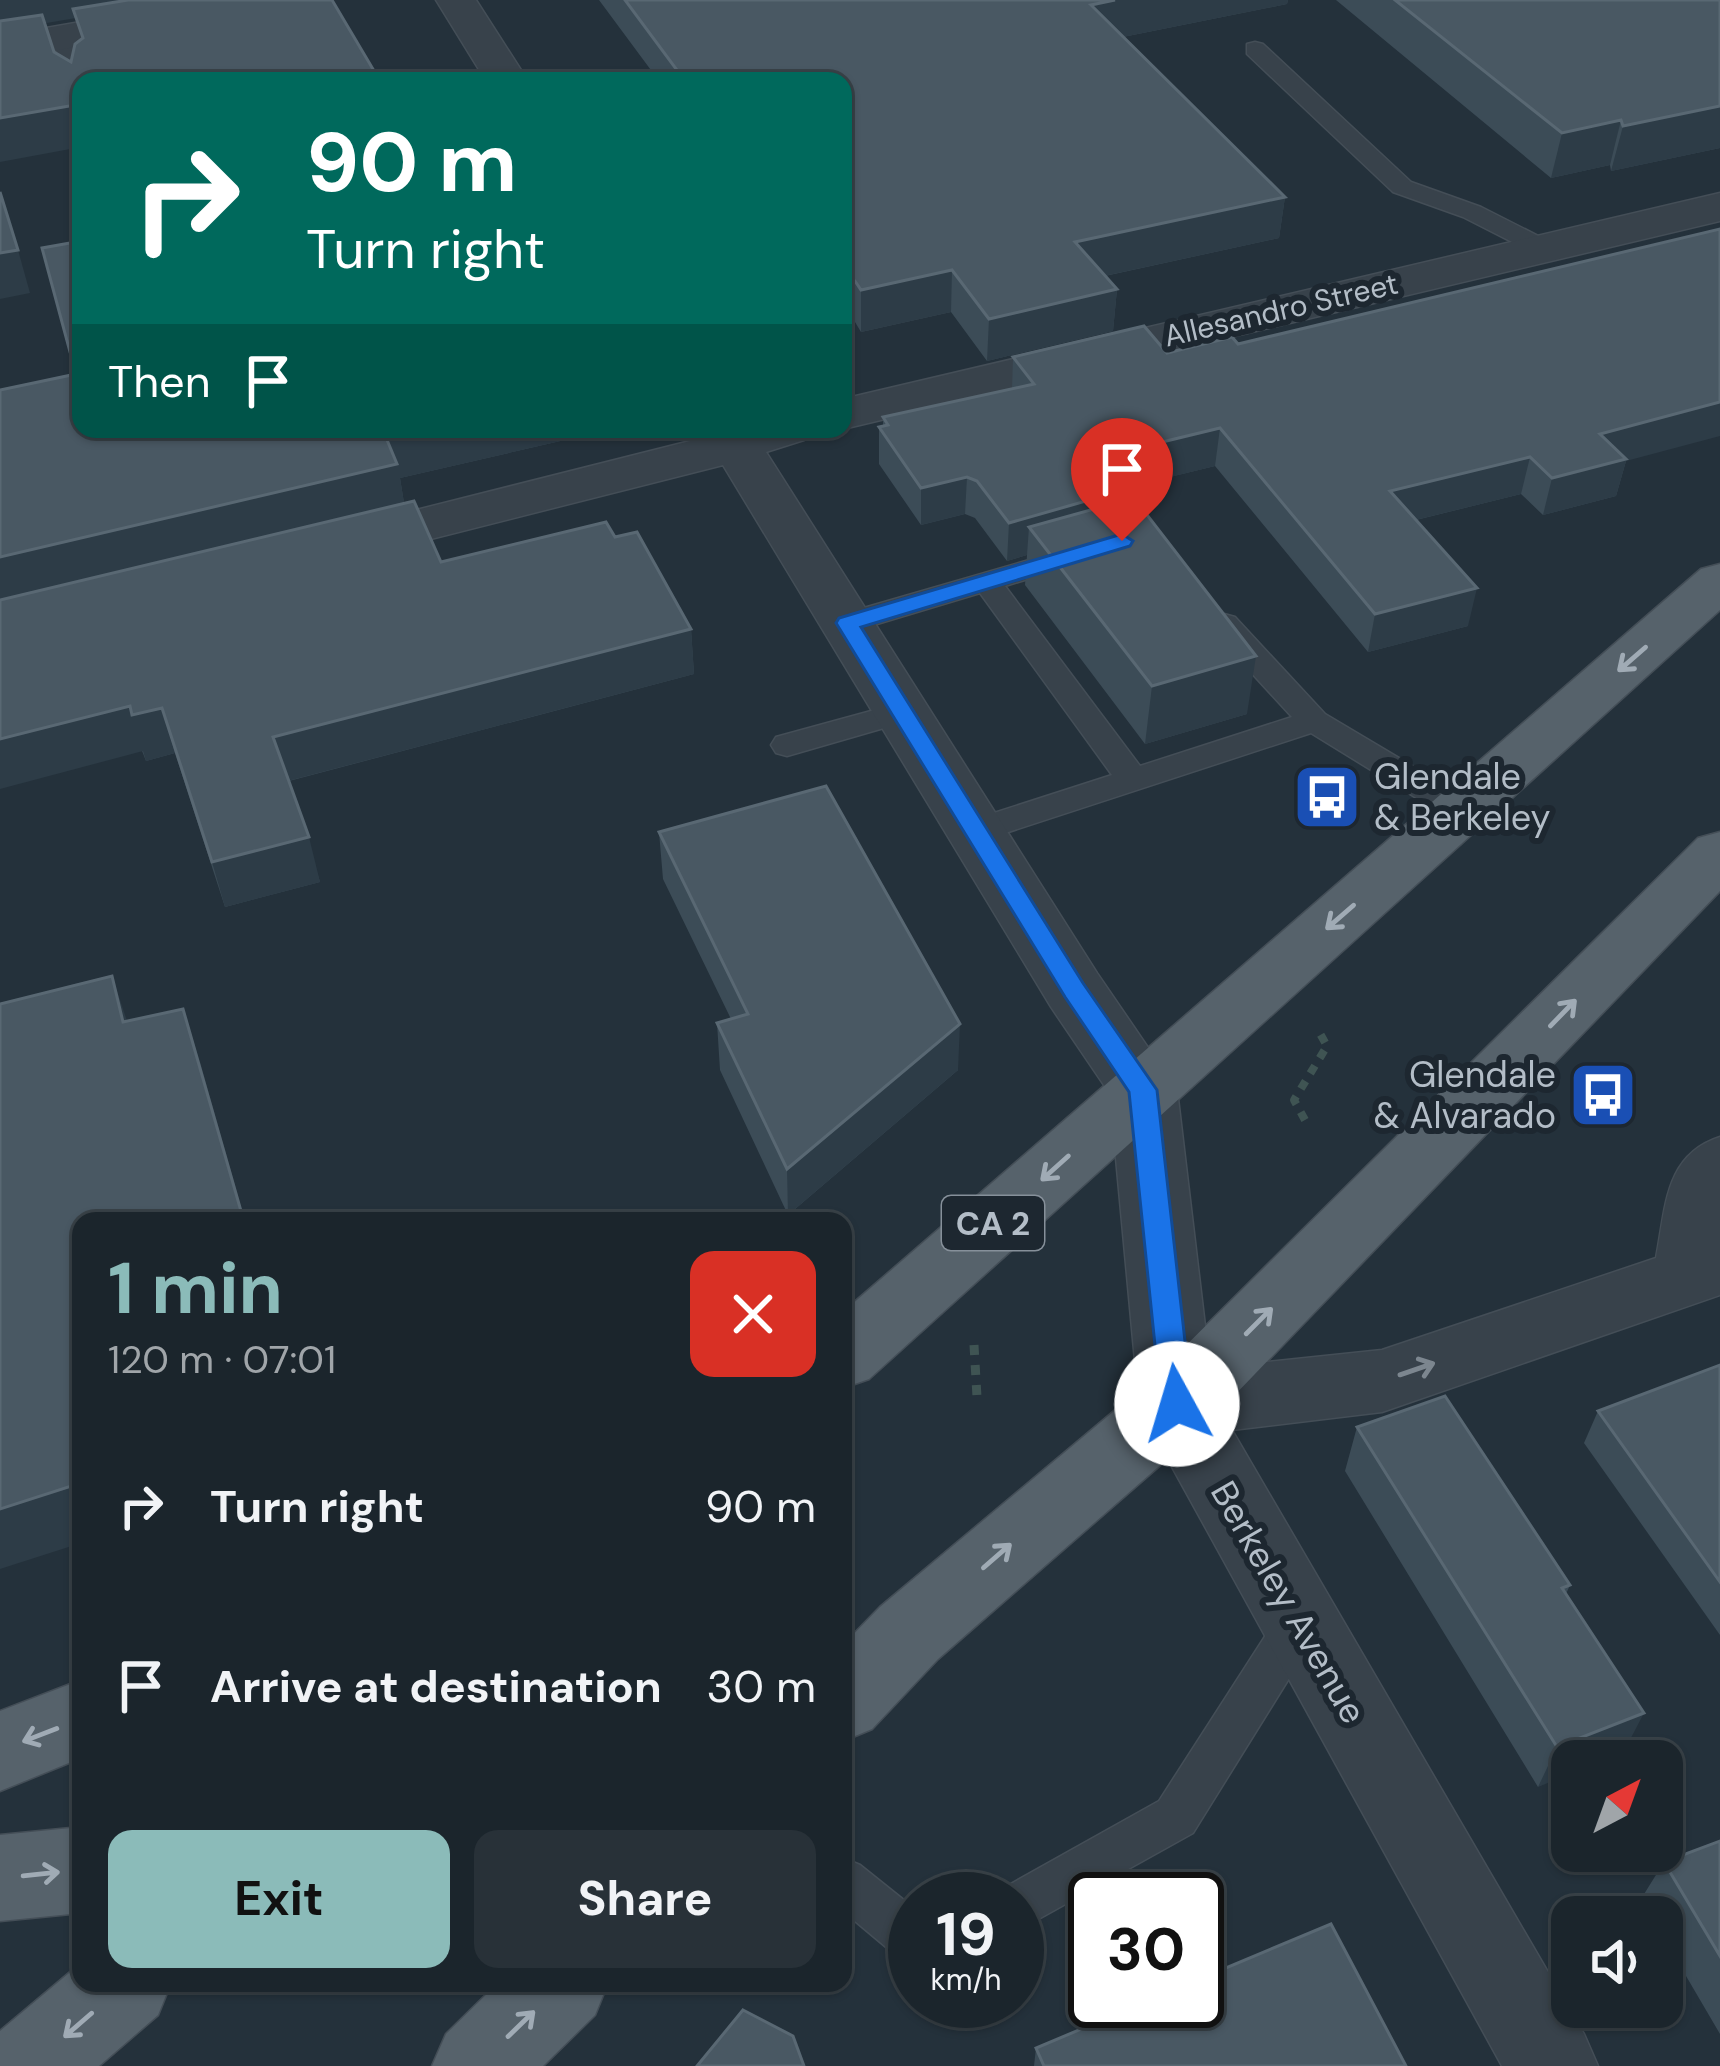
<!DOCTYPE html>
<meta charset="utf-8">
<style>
:root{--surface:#1b252c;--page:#283138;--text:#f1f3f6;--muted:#a0a5a9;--line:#394248;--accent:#8bbbb9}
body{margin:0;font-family:"DM Sans",sans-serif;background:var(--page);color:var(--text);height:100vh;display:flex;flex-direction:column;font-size:45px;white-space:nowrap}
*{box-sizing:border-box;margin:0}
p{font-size:39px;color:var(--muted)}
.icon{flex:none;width:66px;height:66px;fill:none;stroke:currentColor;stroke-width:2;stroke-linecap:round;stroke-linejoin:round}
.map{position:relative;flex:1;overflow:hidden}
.side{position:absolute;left:72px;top:1212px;width:780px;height:780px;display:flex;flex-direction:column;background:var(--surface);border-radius:24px;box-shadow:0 3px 9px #0004,0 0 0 3px var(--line)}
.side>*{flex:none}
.guide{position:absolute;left:72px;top:72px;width:780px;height:366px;border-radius:24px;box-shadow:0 3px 9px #0004,0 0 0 3px var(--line);background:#00695c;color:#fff;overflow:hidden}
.needle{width:78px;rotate:41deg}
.buttons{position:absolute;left:1551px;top:1740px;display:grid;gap:24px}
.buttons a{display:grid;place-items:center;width:132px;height:132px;border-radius:24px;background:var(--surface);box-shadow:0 3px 9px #0004,0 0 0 3px var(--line);font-size:60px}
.speed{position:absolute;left:888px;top:1872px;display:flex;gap:24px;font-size:60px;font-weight:700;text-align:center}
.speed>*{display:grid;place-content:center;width:156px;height:156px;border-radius:50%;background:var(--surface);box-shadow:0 3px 9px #0004,0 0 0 3px var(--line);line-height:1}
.speed small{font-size:30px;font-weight:400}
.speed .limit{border:6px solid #111;border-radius:18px;background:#fff;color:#111}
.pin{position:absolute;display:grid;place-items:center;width:102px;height:102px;color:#fff;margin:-123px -51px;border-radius:50% 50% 50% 0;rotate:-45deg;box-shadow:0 0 12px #0007}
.pin .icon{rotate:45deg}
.me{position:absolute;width:132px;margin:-66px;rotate:354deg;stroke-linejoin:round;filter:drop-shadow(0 0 9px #0008)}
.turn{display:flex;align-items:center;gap:42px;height:252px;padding:0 36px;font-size:54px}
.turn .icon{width:156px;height:156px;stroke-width:2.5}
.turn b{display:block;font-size:84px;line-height:102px}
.then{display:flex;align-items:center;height:114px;padding:0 36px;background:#0003;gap:24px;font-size:45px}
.round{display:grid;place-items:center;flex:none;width:126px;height:126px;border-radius:24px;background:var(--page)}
.overview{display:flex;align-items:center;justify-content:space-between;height:204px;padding:0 36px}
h1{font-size:72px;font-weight:700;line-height:90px;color:var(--accent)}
.button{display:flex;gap:24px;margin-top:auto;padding:24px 36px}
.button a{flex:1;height:138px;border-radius:24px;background:var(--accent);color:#111;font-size:48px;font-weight:700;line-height:138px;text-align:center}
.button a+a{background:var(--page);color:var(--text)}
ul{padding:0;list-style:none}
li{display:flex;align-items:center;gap:36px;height:180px;padding:0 36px}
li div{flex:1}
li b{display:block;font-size:45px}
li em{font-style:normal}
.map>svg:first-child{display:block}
</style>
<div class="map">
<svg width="1720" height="2066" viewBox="0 0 1720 2066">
<rect width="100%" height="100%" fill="#24313b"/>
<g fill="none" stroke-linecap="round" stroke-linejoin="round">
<defs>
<g id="service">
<path d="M63,30L74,37L89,81H81V99L69,92L52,37Z"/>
<path d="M1255,42L1263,44L1411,182L1481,207L1552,243L1556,248L1552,253H1534L1463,217L1393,192L1247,54V44Z"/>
<path d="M1074,547L1084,550L1089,556L1084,562L1005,586L1140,766L1292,717L1213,631L1209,624L1224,614L1235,617L1325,714L1473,802L1477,810L1473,818H1449L1311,733L990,838H966L961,830L966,822L1112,775L980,593L847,633L832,623L836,616Z"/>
<path d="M904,702L915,705L920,712L915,719L787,756L776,753L771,745L776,737Z"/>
<path d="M1300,1601L1316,1607L1322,1621L1316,1635L1193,1833L1017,1931V1899H996L1000,1890L1159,1801L1284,1607Z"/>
<path d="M843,1858L860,1865L915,1909V1964L898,1957L843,1911Z"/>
</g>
<g id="minor">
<path d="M207,0H297L291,9L277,12L0,60V36Z"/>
<path d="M436,0H476L528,81H486Z"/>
<path d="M1720,193V221L843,429H842L843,399Z"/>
<path d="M701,429H811L804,440L766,452L1097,973L1177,1090L1210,1368L1382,1350L1656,1258C1666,1208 1664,1155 1720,1137V1295L1382,1412L1232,1430L1584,2034L1598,2066H1502L1150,1427L1139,1404L1110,1094L1051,1007L723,465L336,563L317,559L309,547L317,535L706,437Z"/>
</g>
<g id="primary">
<path d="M1720,564V610L869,1379L843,1388V1312L1701,569Z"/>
<path d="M1720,832V891L1204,1427L938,1659L872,1729L843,1741V1645L880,1607L1150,1381L1698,838Z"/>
<path d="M81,1680V1758L0,1791V1711Z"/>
<path d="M81,1827V1913L0,1921V1835Z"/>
<path d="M81,1963V1983H171L158,2015L99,2066H0V2031Z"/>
<path d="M498,1983H608L595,2015L543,2066H432L446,2034Z"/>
</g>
</defs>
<use href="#service" stroke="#444e57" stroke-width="3"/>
<use href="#minor" stroke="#444e57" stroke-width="3"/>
<use href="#primary" stroke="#444e57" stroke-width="3"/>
<path stroke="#3f5453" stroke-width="8" stroke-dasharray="9 9" stroke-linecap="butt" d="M1305,1120L1294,1100L1327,1046L1318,1030"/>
<path stroke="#3f5453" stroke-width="9" stroke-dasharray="10 10" stroke-linecap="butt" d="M974,1345L977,1397"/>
<use href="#service" fill="#38424b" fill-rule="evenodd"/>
<use href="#minor" fill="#38424b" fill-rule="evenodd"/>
<use href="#primary" fill="#56626b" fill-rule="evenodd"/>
</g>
<g fill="#3c4c57">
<path d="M599,0H1288L1287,4L1123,37L1285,197L1279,238L1105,276L1117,289L1113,331L987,361L951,312L861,332L855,322L847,324L843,318V81H659Z"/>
<path d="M1336,0H1720V148L1611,171L1610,165L1551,178Z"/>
<path d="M1238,344L1626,461L1616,496L1543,515L1521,494L1416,520L1468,626L1368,652L1215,466L1112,491L1114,493L1113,504L1247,714L1145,744L1025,585L1027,555L1007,561L975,518L965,514L921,525L879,464V427L883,426V417L1012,389L1013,357L1167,353Z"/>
<path d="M0,390L591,434L400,478L404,503L441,562L615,537L691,629L694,674L289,781L320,882L225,907L175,753L146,761Z"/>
<path d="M659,832L958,1070L788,1215L720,1070L717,1023L731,1019L663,879Z"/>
<path d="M1720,1365V1635L1584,1443L1598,1411Z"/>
<path d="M1357,1427L1570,1585L1566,1594L1623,1753L1604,1761H1572L1538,1787L1345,1471Z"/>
<path d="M1720,1841V2034L1662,1935V1917H1651L1641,1899L1664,1862Z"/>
<path d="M1036,2048L1406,2066H1034Z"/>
</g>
<g fill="#2d3c47">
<path d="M0,0H181L0,31Z"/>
<path d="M1115,0H1288L1287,4L1088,44L1091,5Z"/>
<path d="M81,104V147L0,162V118Z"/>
<path d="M1720,106V148L1611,171L1623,126Z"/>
<path d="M1621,120L1610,165L1551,178L1562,133Z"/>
<path d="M1285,197L1279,238L1072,283L1075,242Z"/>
<path d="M18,250L30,293L0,299V253Z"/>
<path d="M952,270L951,312L861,332V290Z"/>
<path d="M855,281V322L847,324V282Z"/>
<path d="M1117,289L1113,331L987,361L989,319Z"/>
<path d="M1720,402V436L1626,461L1616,496L1543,515L1552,478L1600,434Z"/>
<path d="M1220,428L1215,466L1085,498L1088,460Z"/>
<path d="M411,429H591V434L400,478L405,509L0,605V557L385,435Z"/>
<path d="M1530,457L1521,494L1383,528L1390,491Z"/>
<path d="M967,477L965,514L921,525V488Z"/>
<path d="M1114,493L1110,531L1029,527L1027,555L1007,561L1009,523Z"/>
<path d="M1477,588L1468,626L1368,652L1375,614Z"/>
<path d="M691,629L694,674L284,782L273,737Z"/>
<path d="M1256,656L1247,714L1145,744L1152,686Z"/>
<path d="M130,706L162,708L175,753L146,761L143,751L0,789V739Z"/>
<path d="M309,837L320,882L225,907L212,862Z"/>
<path d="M112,976L131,1033L123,1022Z"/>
<path d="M183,1009L201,1065L245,1221H232Z"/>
<path d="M960,1024L958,1070L788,1215L787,1169Z"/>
<path d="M81,1483V1543L0,1569V1509Z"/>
<path d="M1644,1713L1623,1753L1604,1761H1572V1773L1538,1787L1557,1747Z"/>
</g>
<g fill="#495863" stroke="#596873" stroke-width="3">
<path d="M128,0H332L380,81H81V104L0,118V21L42,15L54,52L71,62L75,44L83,38L73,9Z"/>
<path d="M625,0H1115L1091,5L1285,197L1075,242L1117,289L989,319L952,270L861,290L855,281L847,282L843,277V81H685Z"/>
<path d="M1395,0H1720V106L1623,126L1621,120L1562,133Z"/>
<path d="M0,192L18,250L0,253Z"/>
<path d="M1720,229V402L1600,434L1626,459L1552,478L1530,457L1390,491L1477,588L1375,614L1220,428L1088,460L1114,493L1009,523L977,481L967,477L921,488L879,427L888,425L883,417L1034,384L1013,357L1144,326L1167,353L1232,337L1238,344Z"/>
<path d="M81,241V429H411L385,435L397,464L0,557V390L76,374L42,248Z"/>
<path d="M1134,498L1256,656L1152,686L1029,527Z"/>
<path d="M414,501L441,562L606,522L615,537L637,532L691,629L273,737L309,837L212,862L162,708L132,715L130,706L0,739V600Z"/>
<path d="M826,786L960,1024L787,1169L717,1023L748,1014L659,832Z"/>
<path d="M112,976L123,1022L183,1009L243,1218L232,1221H81V1483L0,1509V1004Z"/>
<path d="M1720,1365V1582L1598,1411Z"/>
<path d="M1445,1396L1570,1585L1562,1588L1644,1713L1557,1747L1357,1427Z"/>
<path d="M1720,1841V1956L1664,1862Z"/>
<path d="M1331,1924L1406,2066H1044L1036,2048L1148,2001H1197V1980Z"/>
<path d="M743,2010L793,2036L804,2066H697Z"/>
</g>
<defs><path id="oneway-shaft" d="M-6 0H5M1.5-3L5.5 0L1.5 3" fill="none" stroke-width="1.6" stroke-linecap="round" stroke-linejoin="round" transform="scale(3)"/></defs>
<g stroke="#a0abb5">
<use href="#oneway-shaft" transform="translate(1632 659) rotate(139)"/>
<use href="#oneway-shaft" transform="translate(1340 917) rotate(139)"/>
<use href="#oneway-shaft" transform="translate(1563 1013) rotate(-46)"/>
<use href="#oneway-shaft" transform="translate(1055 1168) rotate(138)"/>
<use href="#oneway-shaft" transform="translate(1259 1321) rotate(-45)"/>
<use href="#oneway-shaft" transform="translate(997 1556) rotate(-41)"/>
<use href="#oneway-shaft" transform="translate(40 1735) rotate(159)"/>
<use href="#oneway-shaft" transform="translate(41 1874) rotate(-6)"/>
<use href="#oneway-shaft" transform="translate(521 2024) rotate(-44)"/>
<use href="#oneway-shaft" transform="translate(78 2025) rotate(139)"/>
</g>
<use stroke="#7c868f" href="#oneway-shaft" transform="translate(1417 1369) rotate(-19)"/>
<path fill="#1a73e8" stroke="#114b97" stroke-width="3" d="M1122,534L1133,541L1130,546L861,627L1083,983L1157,1090L1192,1404L1188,1413L1177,1417L1166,1413L1161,1404L1129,1092L1065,997L836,623L839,618Z"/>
<defs>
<symbol id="bus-square" viewBox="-11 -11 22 22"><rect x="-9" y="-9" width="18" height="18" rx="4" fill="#1a4fb4" stroke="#1d2730"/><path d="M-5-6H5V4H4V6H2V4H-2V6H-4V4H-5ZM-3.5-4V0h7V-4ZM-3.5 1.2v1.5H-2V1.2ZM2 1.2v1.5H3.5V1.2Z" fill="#fff"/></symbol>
</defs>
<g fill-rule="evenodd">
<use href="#bus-square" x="1289" y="759" width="76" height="76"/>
<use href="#bus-square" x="1565" y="1057" width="76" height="76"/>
</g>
<g text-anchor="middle" stroke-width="12" stroke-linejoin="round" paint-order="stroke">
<g font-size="30" fill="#b3bdc7" stroke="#1d2730">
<text transform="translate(1281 310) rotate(-13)" y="10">Allesandro Street</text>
</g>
<rect fill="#1d2730" stroke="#86909a" stroke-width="3" x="942" y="1196" width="102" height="54" rx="9"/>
<g font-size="33" font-weight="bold" fill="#b3bdc7">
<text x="993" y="1235">CA 2</text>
</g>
<g font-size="36" fill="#b3bdc7" stroke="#1d2730" text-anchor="start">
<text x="1374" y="789">Glendale<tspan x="1374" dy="41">&amp; Berkeley</tspan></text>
<text x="1556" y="1087" text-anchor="end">Glendale<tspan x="1556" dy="41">&amp; Alvarado</tspan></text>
</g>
<g font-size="36" fill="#b3bdc7" stroke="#1d2730">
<text transform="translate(1289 1602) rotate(60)" y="13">Berkeley Avenue</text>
</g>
</g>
</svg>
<div class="buttons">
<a><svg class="needle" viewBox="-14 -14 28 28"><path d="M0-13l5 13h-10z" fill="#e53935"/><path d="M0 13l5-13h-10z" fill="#a0a5a9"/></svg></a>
<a><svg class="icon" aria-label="sound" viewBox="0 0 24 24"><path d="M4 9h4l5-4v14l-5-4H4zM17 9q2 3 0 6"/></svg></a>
</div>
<div class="speed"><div>19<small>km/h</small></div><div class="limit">30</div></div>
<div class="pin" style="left:1122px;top:541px;background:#d93025"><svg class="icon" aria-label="arrive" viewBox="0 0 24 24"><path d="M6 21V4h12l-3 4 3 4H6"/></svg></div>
<svg class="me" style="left:1177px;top:1404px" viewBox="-20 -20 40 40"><circle r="19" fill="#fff"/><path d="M0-13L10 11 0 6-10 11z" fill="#1a73e8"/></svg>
<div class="guide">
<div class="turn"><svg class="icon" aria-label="right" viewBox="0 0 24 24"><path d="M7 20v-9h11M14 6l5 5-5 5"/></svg><div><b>90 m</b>Turn right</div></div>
<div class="then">Then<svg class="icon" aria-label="arrive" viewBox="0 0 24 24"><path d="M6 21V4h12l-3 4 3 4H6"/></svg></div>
</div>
<section class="side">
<div class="overview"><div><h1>1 min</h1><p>120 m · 07:01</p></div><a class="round" style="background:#d93025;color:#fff"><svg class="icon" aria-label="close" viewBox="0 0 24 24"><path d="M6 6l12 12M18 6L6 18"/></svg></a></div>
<ul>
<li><svg class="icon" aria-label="right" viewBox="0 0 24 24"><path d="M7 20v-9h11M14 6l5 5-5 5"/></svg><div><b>Turn right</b></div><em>90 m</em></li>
<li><svg class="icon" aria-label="arrive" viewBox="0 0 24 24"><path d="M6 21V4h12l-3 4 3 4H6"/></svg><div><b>Arrive at destination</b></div><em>30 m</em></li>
</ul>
<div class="button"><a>Exit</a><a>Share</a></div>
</section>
</div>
